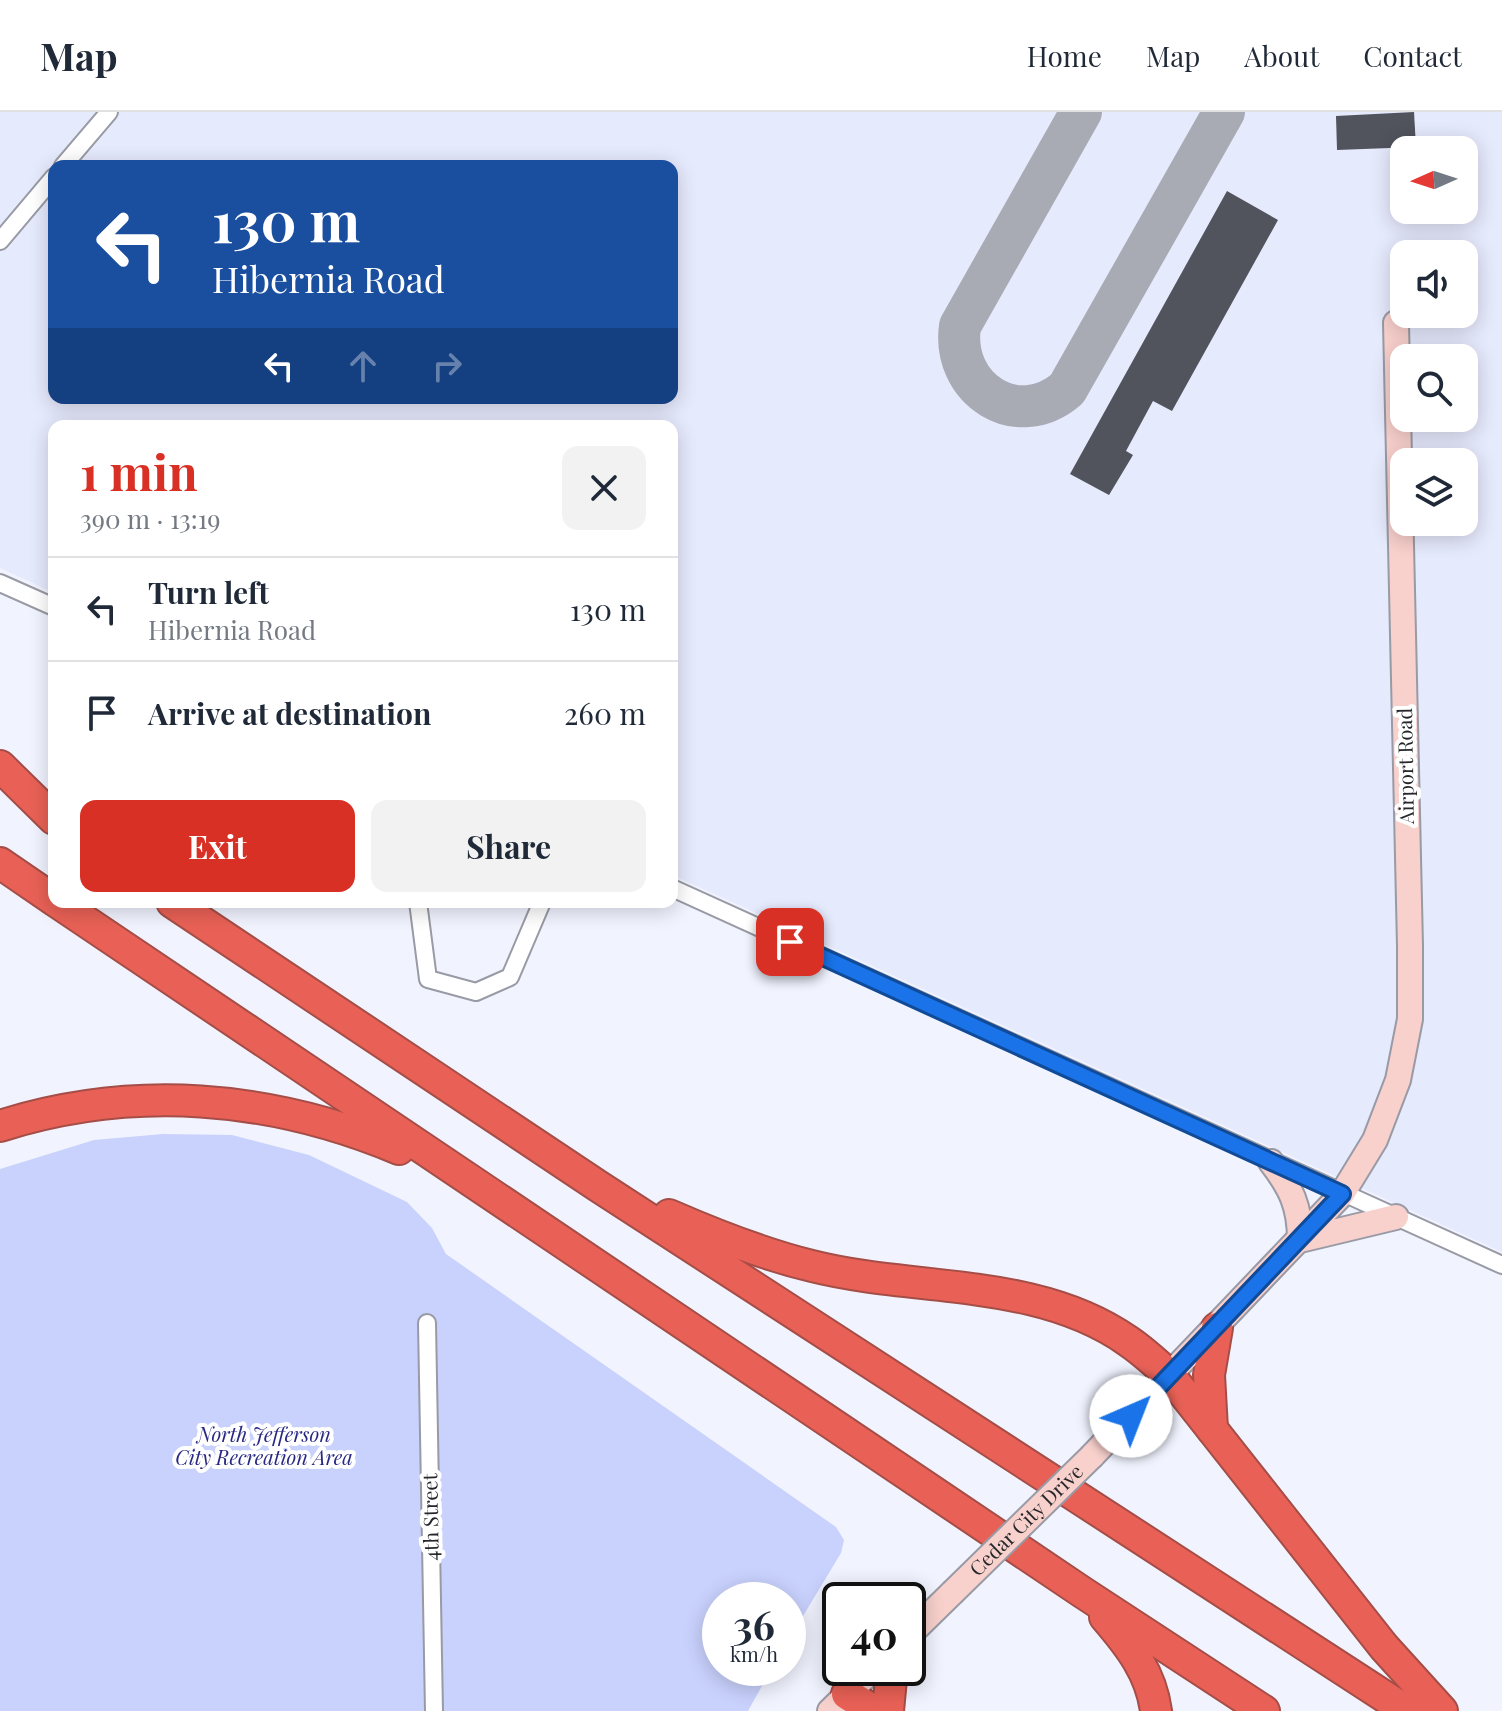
<!DOCTYPE html>
<meta charset="utf-8">
<style>
:root{--surface:#fff;--page:#f2f2f3;--text:#1f2937;--muted:#747a83;--line:#e0e1e3;--accent:#d93025}
body{margin:0;font-family:"Playfair Display",serif;background:var(--page);color:var(--text);height:100vh;display:flex;flex-direction:column;font-size:30px;white-space:nowrap}
*{box-sizing:border-box;margin:0}
p{font-size:26px;color:var(--muted)}
.icon{flex:none;width:44px;height:44px;fill:none;stroke:currentColor;stroke-width:2;stroke-linecap:round;stroke-linejoin:round}
.map{position:relative;flex:1;overflow:hidden}
.drawer{position:absolute;left:48px;top:308px;width:630px;height:488px;display:flex;flex-direction:column;background:var(--surface);border-radius:16px;box-shadow:0 4px 20px #0003}
.drawer>*{flex:none}
.guide{position:absolute;left:48px;top:48px;width:630px;height:244px;border-radius:16px;box-shadow:0 4px 20px #0003;background:#1a4fa0;color:#fff;overflow:hidden}
.needle{width:52px;rotate:267deg}
.fabs{position:absolute;left:1390px;top:24px;display:grid;gap:16px}
.fabs a{display:grid;place-items:center;width:88px;height:88px;border-radius:16px;background:var(--surface);box-shadow:0 4px 20px #0003;font-size:40px}
.speed{position:absolute;left:702px;top:1470px;display:flex;gap:16px;font-size:40px;font-weight:700;text-align:center}
.speed>*{display:grid;place-content:center;width:104px;height:104px;border-radius:50%;background:var(--surface);box-shadow:0 4px 20px #0003;line-height:1}
.speed small{font-size:20px;font-weight:400}
.speed .limit{border:4px solid #111;border-radius:12px;background:#fff;color:#111}
.pin{position:absolute;display:grid;place-items:center;width:68px;height:68px;color:#fff;margin:-34px;border-radius:16px;box-shadow:0 4px 12px #0006}
.me{position:absolute;width:88px;margin:-44px;rotate:44deg;stroke-linejoin:round;filter:drop-shadow(0 0 6px #0008)}
.turn{display:flex;align-items:center;gap:28px;height:168px;padding:0 32px;font-size:36px}
.turn .icon{width:104px;height:104px;stroke-width:2.5}
.turn b{display:block;font-size:56px;line-height:68px}
.lanes{display:flex;align-items:center;height:76px;padding:0 32px;background:#0003;justify-content:center;gap:40px;direction:ltr}
.lanes .off{opacity:.35}
.round{display:grid;place-items:center;flex:none;width:84px;height:84px;border-radius:16px;background:var(--page)}
.overview{display:flex;align-items:center;justify-content:space-between;height:136px;padding:0 32px}
h1{font-size:48px;font-weight:700;line-height:60px;color:var(--accent)}
.button{display:flex;gap:16px;margin-top:auto;padding:16px 32px}
.button a{flex:1;height:92px;border-radius:16px;background:var(--accent);color:#fff;font-size:32px;font-weight:700;line-height:92px;text-align:center}
.button a+a{background:var(--page);color:var(--text)}
ul{padding:0;list-style:none}
li{display:flex;align-items:center;gap:24px;height:104px;padding:0 32px;border-top:2px solid var(--line)}
li div{flex:1}
li b{display:block;font-size:30px}
li em{font-style:normal}
header{display:flex;align-items:center;gap:48px;box-sizing:border-box;height:112px;padding:0 40px;background:var(--surface);border-bottom:2px solid var(--line)}
header strong{font-size:38px}
nav{display:flex;gap:44px;margin-inline-start:auto;font-size:28px}
.map>svg:first-child{display:block}
</style>
<header>
<strong>Map</strong>
<nav><a>Home</a><a>Map</a><a>About</a><a>Contact</a></nav>
</header>
<div class="map">
<svg width="1502" height="1599" viewBox="0 0 1502 1599">
<rect width="100%" height="100%" fill="#f1f4ff"/>
<path fill="#e6eafd" fill-rule="evenodd" d="M0,0H1502V1140L672,763V314H54V481L0,456ZM1404,38H1464V98H1404ZM54,54H672V286H54ZM1404,142H1464V202H1404ZM1404,246H1464V306H1404ZM1404,350H1464V410H1404Z"/>
<path fill="#c9d2fd" d="M163,1022L232,1023L309,1043L407,1090L432,1116L446,1142L836,1415L844,1428L841,1441L788,1529V1488H720V1556H772L748,1599H0V1057L94,1028Z"/>
<g fill="none" stroke-linecap="round" stroke-linejoin="round">
<path stroke="#a9abb4" stroke-width="42" d="M1081,0L960,214C951,277 1017,320 1067,277L1224,0"/>
</g>
<g fill="#51535d">
<path d="M1414,0L1416,35L1337,38L1336,4Z"/>
<path d="M1227,79L1278,108L1172,299L1153,289L1126,339L1133,343L1109,383L1070,362Z"/>
</g>
<g fill="none" stroke-linecap="round" stroke-linejoin="round">
<defs>
<g id="street">
<path d="M63,54L109,0"/>
<path d="M0,129L54,65"/>
<path d="M0,471L54,495"/>
<path d="M672,776L1502,1153"/>
<path d="M418,790L428,867L476,880L510,865L542,790"/>
<path d="M427,1211L434,1599"/>
</g>
<g id="secondary">
<path d="M1271,1050C1291,1076 1300,1094 1300,1128L1396,1105"/>
<path d="M1092,1344L1342,1082L1375,1028L1398,968L1410,907V834L1396,211"/>
<path d="M908,1524L952,1481"/>
<path d="M830,1599L874,1556"/>
</g>
<g id="highway">
<path d="M0,654L54,707"/>
<path d="M0,751L54,788"/>
<path d="M57,790L1082,1480L1264,1599"/>
<path d="M172,790L598,1074L1407,1599"/>
<path d="M0,1014C133,972 270,983 399,1037"/>
<path d="M669,1103C715,1123 762,1142 812,1154C915,1180 1037,1165 1128,1229C1143,1239 1157,1252 1170,1264L1384,1535L1442,1599"/>
<path d="M1212,1317L1209,1263L1217,1216"/>
<path d="M1105,1505C1130,1534 1151,1561 1156,1599"/>
<path d="M847,1582L874,1599"/>
<path d="M888,1599L892,1556"/>
</g>
</defs>
<use href="#street" stroke="#989aa5" stroke-width="20"/>
<use href="#secondary" stroke="#989aa5" stroke-width="28"/>
<use href="#highway" stroke="#a54d47" stroke-width="34"/>
<use href="#street" stroke="#fff" stroke-width="16"/>
<use href="#secondary" stroke="#f8d0cc" stroke-width="24"/>
<use href="#highway" stroke="#e96156" stroke-width="30"/>
<defs>
<g id="secondary-bridge">
<path id="s1" d="M952,1481L1092,1344"/>
</g>
</defs>
<use href="#secondary-bridge" stroke="#989aa5" stroke-width="28" stroke-linecap="butt"/>
<use href="#secondary-bridge" stroke="#f8d0cc" stroke-width="24"/>
</g>
<g fill="none" stroke-linecap="round" stroke-linejoin="round">
<defs>
<path id="route" d="M790,830L1342,1082L1131,1304"/>
</defs>
<use href="#route" stroke="#114b97" stroke-width="20"/>
<use href="#route" stroke="#1a73e8" stroke-width="14"/>
</g>
<g text-anchor="middle" stroke-width="8" stroke-linejoin="round" paint-order="stroke">
<g font-size="20" fill="#26272b" stroke="#fff">
<text transform="translate(1406 654) rotate(-91)" y="7">Airport Road</text>
<text transform="translate(431 1405) rotate(-91)" y="7">4th Street</text>
<text dy="7" stroke="none"><textPath href="#s1" startOffset="104">Cedar City Drive</textPath></text>
</g>
<g font-size="20" font-style="italic" fill="#282884" stroke="#fff">
<text x="264" y="1330">North Jefferson<tspan x="264" dy="23">City Recreation Area</tspan></text>
</g>
</g>
</svg>
<div class="fabs">
<a><svg class="needle" viewBox="-14 -14 28 28"><path d="M0-13l5 13h-10z" fill="#e53935"/><path d="M0 13l5-13h-10z" fill="#747a83"/></svg></a>
<a><svg class="icon" aria-label="sound" viewBox="0 0 24 24"><path d="M4 9h4l5-4v14l-5-4H4zM17 9q2 3 0 6"/></svg></a>
<a><svg class="icon" aria-label="search" viewBox="0 0 24 24"><circle cx="10" cy="10" r="6"/><path d="M15 15l6 6"/></svg></a>
<a><svg class="icon" aria-label="layers" viewBox="0 0 24 24"><path d="M12 4l9 5-9 5-9-5zM3 14l9 5 9-5"/></svg></a>
</div>
<div class="speed"><div>36<small>km/h</small></div><div class="limit">40</div></div>
<div class="pin" style="left:790px;top:830px;background:#d93025"><svg class="icon" aria-label="arrive" viewBox="0 0 24 24"><path d="M6 21V4h12l-3 4 3 4H6"/></svg></div>
<svg class="me" style="left:1131px;top:1304px" viewBox="-20 -20 40 40"><circle r="19" fill="#fff"/><path d="M0-13L10 11 0 6-10 11z" fill="#1a73e8"/></svg>
<div class="guide">
<div class="turn"><svg class="icon" aria-label="left" viewBox="0 0 24 24"><path d="M17 20v-9H6M10 6l-5 5 5 5"/></svg><div><b>130 m</b>Hibernia Road</div></div>
<div class="lanes"><svg class="icon" aria-label="left" viewBox="0 0 24 24"><path d="M17 20v-9H6M10 6l-5 5 5 5"/></svg><svg class="icon off" aria-label="ahead" viewBox="0 0 24 24"><path d="M12 20V5M6 11l6-6 6 6"/></svg><svg class="icon off" aria-label="right" viewBox="0 0 24 24"><path d="M7 20v-9h11M14 6l5 5-5 5"/></svg></div>
</div>
<section class="drawer">
<div class="overview"><div><h1>1 min</h1><p>390 m · 13:19</p></div><a class="round"><svg class="icon" aria-label="close" viewBox="0 0 24 24"><path d="M6 6l12 12M18 6L6 18"/></svg></a></div>
<ul>
<li><svg class="icon" aria-label="left" viewBox="0 0 24 24"><path d="M17 20v-9H6M10 6l-5 5 5 5"/></svg><div><b>Turn left</b><p>Hibernia Road</p></div><em>130 m</em></li>
<li><svg class="icon" aria-label="arrive" viewBox="0 0 24 24"><path d="M6 21V4h12l-3 4 3 4H6"/></svg><div><b>Arrive at destination</b></div><em>260 m</em></li>
</ul>
<div class="button"><a>Exit</a><a>Share</a></div>
</section>
</div>
